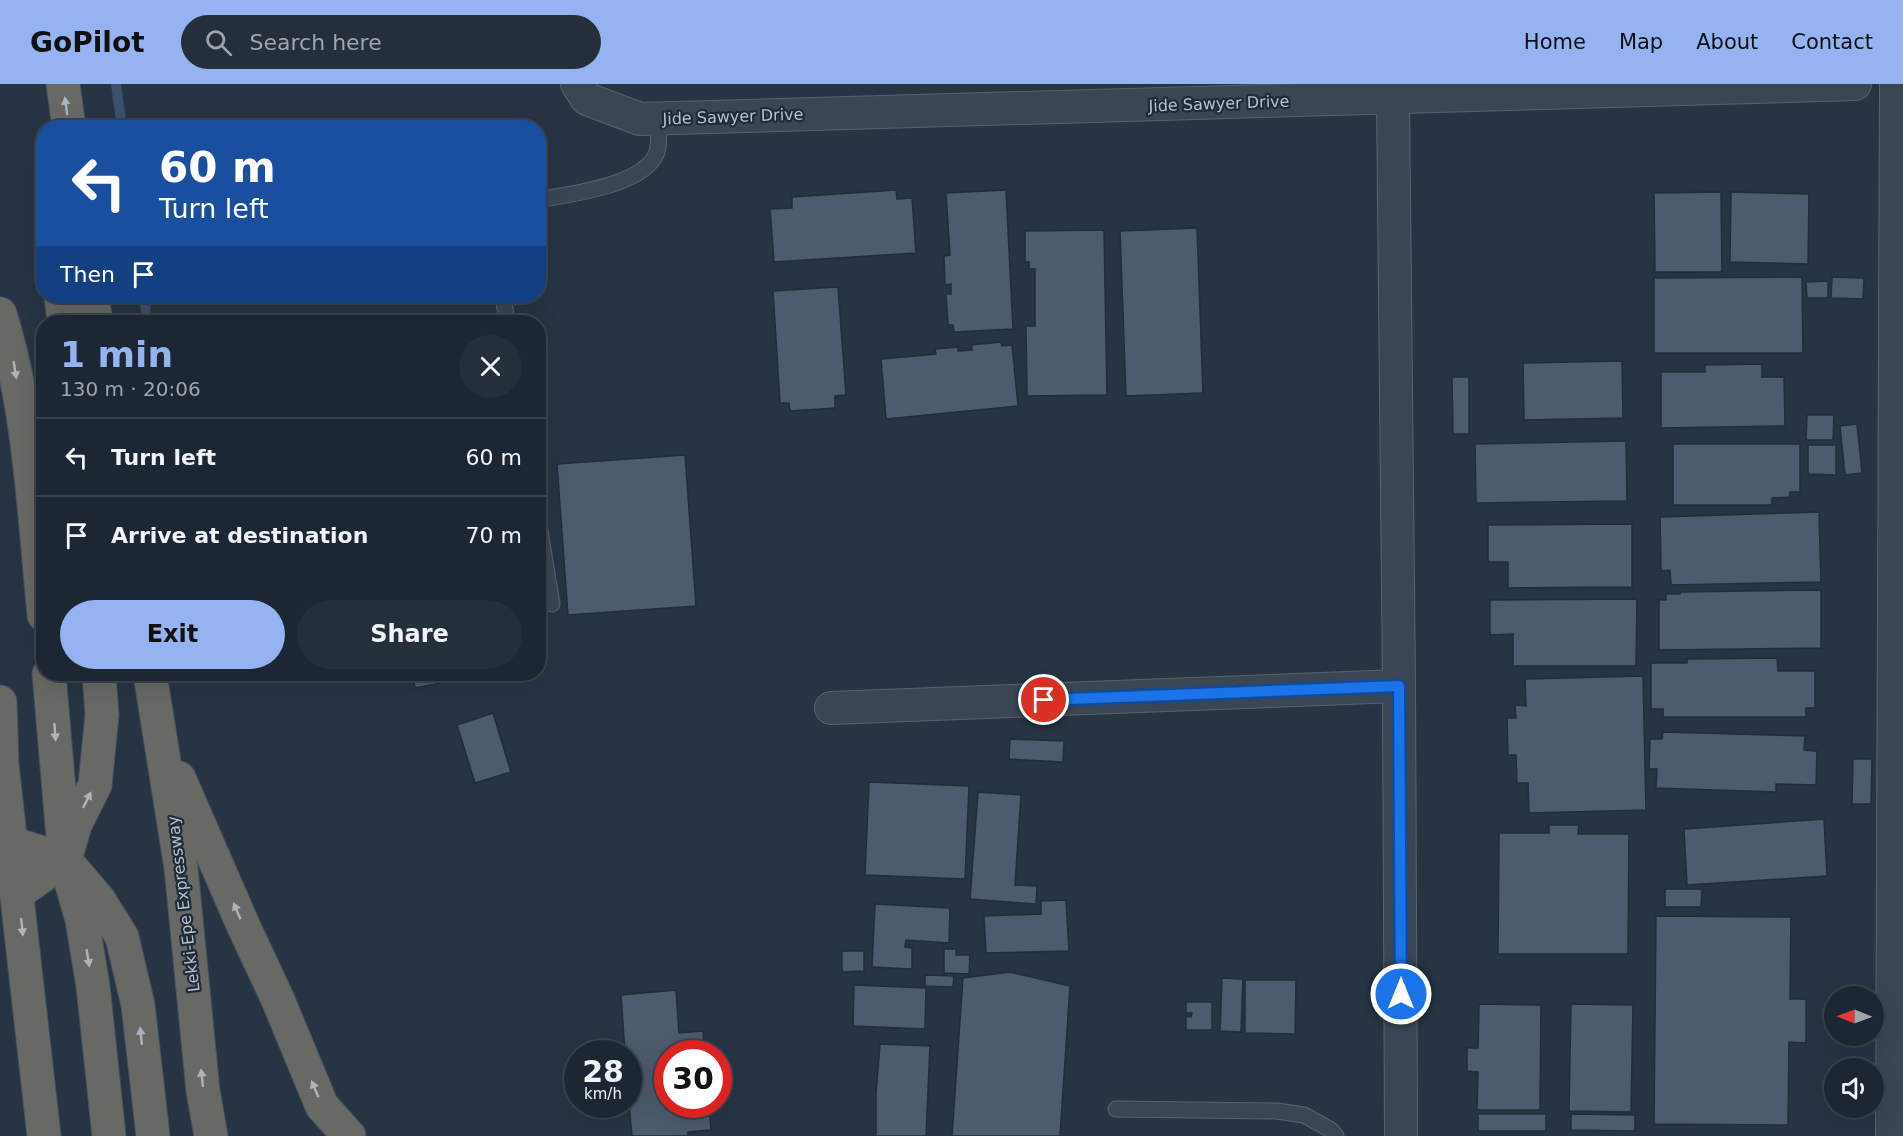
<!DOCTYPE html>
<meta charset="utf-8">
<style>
:root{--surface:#1c2733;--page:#252f3b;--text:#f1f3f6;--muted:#a0a5ac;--line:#3a444e;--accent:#95b2f1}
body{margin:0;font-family:"DejaVu Sans",sans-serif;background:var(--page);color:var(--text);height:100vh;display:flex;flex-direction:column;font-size:22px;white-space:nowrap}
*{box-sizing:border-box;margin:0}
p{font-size:20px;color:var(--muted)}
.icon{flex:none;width:33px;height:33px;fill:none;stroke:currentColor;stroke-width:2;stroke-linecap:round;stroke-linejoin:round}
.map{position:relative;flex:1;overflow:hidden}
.sheet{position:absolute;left:36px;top:231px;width:510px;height:366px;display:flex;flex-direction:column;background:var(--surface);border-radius:24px;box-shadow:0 6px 24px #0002,0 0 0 2px var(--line)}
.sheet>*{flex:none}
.hud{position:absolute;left:36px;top:36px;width:510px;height:183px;border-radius:24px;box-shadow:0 6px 24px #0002,0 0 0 2px var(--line);background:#1a4fa0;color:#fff;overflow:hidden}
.needle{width:39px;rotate:271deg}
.fabs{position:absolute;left:1824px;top:902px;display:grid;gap:12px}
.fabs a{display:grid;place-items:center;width:60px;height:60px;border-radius:50%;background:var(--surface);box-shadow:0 6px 24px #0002,0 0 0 2px var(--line);font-size:30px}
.speed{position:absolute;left:564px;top:956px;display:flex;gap:12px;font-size:30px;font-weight:700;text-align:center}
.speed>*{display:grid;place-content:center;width:78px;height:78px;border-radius:50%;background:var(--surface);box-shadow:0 6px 24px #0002,0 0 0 2px var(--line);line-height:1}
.speed small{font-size:15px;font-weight:400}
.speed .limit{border:9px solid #d22;background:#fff;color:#111}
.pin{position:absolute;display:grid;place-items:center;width:51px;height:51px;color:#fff;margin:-26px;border:3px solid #fff;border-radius:50%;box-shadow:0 2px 6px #0007}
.me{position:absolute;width:66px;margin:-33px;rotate:0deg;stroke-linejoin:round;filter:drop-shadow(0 0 4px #0008)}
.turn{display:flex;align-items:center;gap:21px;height:126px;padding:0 24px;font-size:27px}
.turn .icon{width:78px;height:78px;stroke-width:2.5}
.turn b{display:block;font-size:42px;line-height:51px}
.then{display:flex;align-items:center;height:57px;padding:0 24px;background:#0003;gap:12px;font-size:22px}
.round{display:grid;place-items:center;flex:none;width:63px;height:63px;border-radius:32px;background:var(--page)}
.headline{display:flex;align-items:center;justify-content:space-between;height:102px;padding:0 24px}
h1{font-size:36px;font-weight:700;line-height:45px;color:var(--accent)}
.cta{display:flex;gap:12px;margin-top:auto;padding:12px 24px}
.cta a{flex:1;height:69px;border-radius:36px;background:var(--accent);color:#111;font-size:24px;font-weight:700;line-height:69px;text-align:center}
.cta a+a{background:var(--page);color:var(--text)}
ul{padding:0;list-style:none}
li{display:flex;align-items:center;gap:18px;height:78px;padding:0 24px;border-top:2px solid var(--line)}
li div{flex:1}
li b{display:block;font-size:22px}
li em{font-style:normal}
header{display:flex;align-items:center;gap:36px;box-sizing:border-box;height:84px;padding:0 30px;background:var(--accent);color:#111}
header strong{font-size:28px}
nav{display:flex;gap:33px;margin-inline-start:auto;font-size:21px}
.search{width:420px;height:54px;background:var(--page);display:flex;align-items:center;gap:15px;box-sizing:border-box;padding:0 21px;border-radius:33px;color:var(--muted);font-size:22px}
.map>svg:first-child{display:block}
</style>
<header>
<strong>GoPilot</strong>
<div class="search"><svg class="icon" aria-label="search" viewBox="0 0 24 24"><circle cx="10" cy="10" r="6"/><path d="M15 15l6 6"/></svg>Search here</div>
<nav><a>Home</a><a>Map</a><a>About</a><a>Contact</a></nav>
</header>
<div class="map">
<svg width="1903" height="1052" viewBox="0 0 1903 1052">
<rect width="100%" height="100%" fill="#263444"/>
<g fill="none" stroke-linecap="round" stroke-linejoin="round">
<g stroke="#3b526d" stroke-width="10">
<path d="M116,0L122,44"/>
<path d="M144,212L147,238"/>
</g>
</g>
<g fill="#4c5b6d" stroke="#212d3a" stroke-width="1.5">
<path d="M896,106L897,115L912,114L916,169L774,178L770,125L792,124V113Z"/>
<path d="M1006,106L1013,245L954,248L953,241H948L946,210H951V200L945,201L944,172L950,171L946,109Z"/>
<path d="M1721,108L1722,188H1655L1654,109Z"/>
<path d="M1731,108L1809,110L1808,180L1730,178Z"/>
<path d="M1197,144L1203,309L1126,312L1120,147Z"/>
<path d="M1104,146L1107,311L1027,312L1026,242H1035V185H1029V178H1025V147Z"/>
<path d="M1802,193L1803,269H1654V194Z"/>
<path d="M1832,193L1864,194L1863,215L1831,214Z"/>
<path d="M1828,197V214H1807L1806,198Z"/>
<path d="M838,203L846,311L835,312V324L790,327L789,319H780L773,207Z"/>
<path d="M1001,258L1002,262L1012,261L1018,322L886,335L881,275L936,270L935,265L958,263V267L972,266L971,261Z"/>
<path d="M1622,277L1623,334L1524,336L1523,279Z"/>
<path d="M1762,280V293H1784L1785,342L1661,344V288H1705V281Z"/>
<path d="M1452,293H1469V350H1453Z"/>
<path d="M1807,331H1834L1833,356H1806Z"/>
<path d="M1857,340L1862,389L1845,391L1840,342Z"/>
<path d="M1626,357L1627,417L1476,419L1475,360Z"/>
<path d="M1673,360H1800V408H1790V413L1772,414V421H1673Z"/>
<path d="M1808,361H1836V391L1808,390Z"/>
<path d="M685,371L696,522L568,531L557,380Z"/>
<path d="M1819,428L1821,498L1671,501L1670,486L1661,487L1660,433Z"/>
<path d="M1632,440V503L1508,504V478H1488V441Z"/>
<path d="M1821,506V564L1659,566V516H1666V510H1680L1681,508Z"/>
<path d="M1637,515L1636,582H1513V550L1490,551V516Z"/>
<path d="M1777,574L1778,587H1815V624H1806V633H1663V625H1651V579H1687V575Z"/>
<path d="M412,590H438L441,599L415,604Z"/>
<path d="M1643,592L1646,726L1529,729L1528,699H1517L1516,671H1508L1507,634H1516L1515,621L1526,622L1525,595Z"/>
<path d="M493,629L511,688L475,699L457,641Z"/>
<path d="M1663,648L1805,652L1804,666L1817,667L1816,701L1776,700V708L1656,704L1657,685H1649L1650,655H1662Z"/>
<path d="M1010,655L1064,657L1063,678L1009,675Z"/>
<path d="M1853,675H1872L1871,720H1852Z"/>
<path d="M869,698L969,702L965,795L865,791Z"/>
<path d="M978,708L1021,711L1015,801L1037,802L1036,820L970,815Z"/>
<path d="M1824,735L1827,792L1687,801L1684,745Z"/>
<path d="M1549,741H1579L1578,750H1629L1628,870H1498L1499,749H1549Z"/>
<path d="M1665,805H1702L1701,823H1665Z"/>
<path d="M1066,816L1069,867L986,869L984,832L1041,830V817Z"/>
<path d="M875,820L950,824L949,859L906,856L905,863L912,864V885L872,883Z"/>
<path d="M1656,832L1791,833L1790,915H1806V959L1789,958L1788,1041L1654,1040Z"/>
<path d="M944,865H956V871H970L969,890L944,889Z"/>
<path d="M842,867H864V887L842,888Z"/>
<path d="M1010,888L1070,902L1060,1052H952L963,894Z"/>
<path d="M925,891L954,892L953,903L925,902Z"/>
<path d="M1222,894L1243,895L1241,948L1220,947Z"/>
<path d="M1245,896H1296L1295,950L1245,949Z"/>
<path d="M854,901L926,904L925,945L853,942Z"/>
<path d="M676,906L679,949L703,947L705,969H668V1020H709L711,1046L688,1048V1052H632L628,1009V969H625L621,911Z"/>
<path d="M1186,918H1212V946H1186V932L1191,933L1192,929H1186Z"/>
<path d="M1479,920L1541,921L1540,1026H1477L1478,988L1467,987V964H1478Z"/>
<path d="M1571,920L1633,921L1631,1028L1569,1027Z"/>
<path d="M880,960L930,962L926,1052H876V1009Z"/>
<rect x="1478" y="1030" width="68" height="17"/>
<path d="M1571,1030L1635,1031V1047L1571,1046Z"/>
</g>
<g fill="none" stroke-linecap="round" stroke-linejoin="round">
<defs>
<g id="service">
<path d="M538,116C569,110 645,102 657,68C660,59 658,44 658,35"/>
<path d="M503,212L507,238"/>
<path d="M538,434L552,520"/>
<path d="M1116,1025L1277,1027L1304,1031L1331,1046L1336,1052"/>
</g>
<g id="minor">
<path d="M577,0L587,15L640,35L1855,0"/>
<path d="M1393,14L1399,602L1401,1052"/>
<path d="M831,624L1399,602"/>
<path d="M1892,1052L1896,0"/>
</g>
<g id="trunk">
<path d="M63,0L69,44"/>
<path d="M61,212L64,238"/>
<path d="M92,212L96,238"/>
<path d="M0,230C30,325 34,431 44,531"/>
<path d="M49,590L65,776L82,836L93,902L109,1052"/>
<path d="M150,590L181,784L203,1007L211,1052"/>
<path d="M0,618L2,681L44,1052"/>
<path d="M179,694L243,841L278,916L322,1022L349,1052"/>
<path d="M11,759L65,776L99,816L122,853L138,921L153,1052"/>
<path d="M18,809L65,776L75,741L95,701L102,631L99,590"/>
</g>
</defs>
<use href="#service" stroke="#596470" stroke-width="17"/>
<use href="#minor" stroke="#596470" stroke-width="34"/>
<use href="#trunk" stroke="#45515d" stroke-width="35"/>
<use href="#service" stroke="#3a4653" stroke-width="15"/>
<use href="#minor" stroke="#3a4653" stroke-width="32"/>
<use href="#trunk" stroke="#686865" stroke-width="33"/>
</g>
<defs><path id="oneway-solid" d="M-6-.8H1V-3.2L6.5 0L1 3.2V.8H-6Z" transform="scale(1.5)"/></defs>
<g fill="#acb4bd">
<use href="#oneway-solid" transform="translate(66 22) rotate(-98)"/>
<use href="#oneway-solid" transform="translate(15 286) rotate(81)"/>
<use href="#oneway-solid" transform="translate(55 648) rotate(86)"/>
<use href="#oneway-solid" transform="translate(87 716) rotate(-64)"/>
<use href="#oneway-solid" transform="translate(237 827) rotate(-113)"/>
<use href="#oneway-solid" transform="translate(22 843) rotate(84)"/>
<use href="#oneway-solid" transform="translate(88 874) rotate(81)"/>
<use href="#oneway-solid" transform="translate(141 952) rotate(-96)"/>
<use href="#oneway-solid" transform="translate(202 994) rotate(-96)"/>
<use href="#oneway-solid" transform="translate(315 1005) rotate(-113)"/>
</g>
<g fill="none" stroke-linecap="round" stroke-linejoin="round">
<defs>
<path id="route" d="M1044,616L1399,602L1401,910"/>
</defs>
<use href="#route" stroke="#114b97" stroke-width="15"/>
<use href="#route" stroke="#1a73e8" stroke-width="10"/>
</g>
<g text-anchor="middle" stroke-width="4.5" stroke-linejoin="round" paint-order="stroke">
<g font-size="16" fill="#b8c1cd" stroke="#1f2b38">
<text transform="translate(1219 19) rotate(-2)" y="6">Jide Sawyer Drive</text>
<text transform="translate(733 32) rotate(-2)" y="6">Jide Sawyer Drive</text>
<text transform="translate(183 820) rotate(-97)" y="6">Lekki-Epe Expressway</text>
</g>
</g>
</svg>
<div class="fabs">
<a><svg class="needle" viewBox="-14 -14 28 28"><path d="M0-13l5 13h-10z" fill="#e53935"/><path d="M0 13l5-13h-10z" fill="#a0a5ac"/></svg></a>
<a><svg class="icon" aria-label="sound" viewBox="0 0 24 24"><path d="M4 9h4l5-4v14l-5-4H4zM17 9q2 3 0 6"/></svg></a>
</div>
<div class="speed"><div>28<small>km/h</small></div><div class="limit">30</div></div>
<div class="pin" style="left:1044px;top:616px;background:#d93025"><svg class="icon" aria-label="arrive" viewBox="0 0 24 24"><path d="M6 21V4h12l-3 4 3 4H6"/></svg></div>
<svg class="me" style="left:1401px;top:910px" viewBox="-20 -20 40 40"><circle r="17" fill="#1a73e8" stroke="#fff" stroke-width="3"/><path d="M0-11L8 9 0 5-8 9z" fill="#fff"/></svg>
<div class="hud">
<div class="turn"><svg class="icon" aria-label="left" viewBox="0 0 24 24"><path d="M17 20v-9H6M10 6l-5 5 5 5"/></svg><div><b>60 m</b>Turn left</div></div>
<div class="then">Then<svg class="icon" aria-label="arrive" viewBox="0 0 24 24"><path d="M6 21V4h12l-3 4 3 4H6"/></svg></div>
</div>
<section class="sheet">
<div class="headline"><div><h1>1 min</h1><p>130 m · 20:06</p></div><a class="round"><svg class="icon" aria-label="close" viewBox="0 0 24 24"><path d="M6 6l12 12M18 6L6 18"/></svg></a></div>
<ul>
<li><svg class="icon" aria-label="left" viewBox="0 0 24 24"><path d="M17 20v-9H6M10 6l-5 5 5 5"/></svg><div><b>Turn left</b></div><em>60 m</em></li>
<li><svg class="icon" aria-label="arrive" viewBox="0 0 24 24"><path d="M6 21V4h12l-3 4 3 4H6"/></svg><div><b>Arrive at destination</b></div><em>70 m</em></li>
</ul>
<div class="cta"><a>Exit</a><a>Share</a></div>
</section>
</div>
